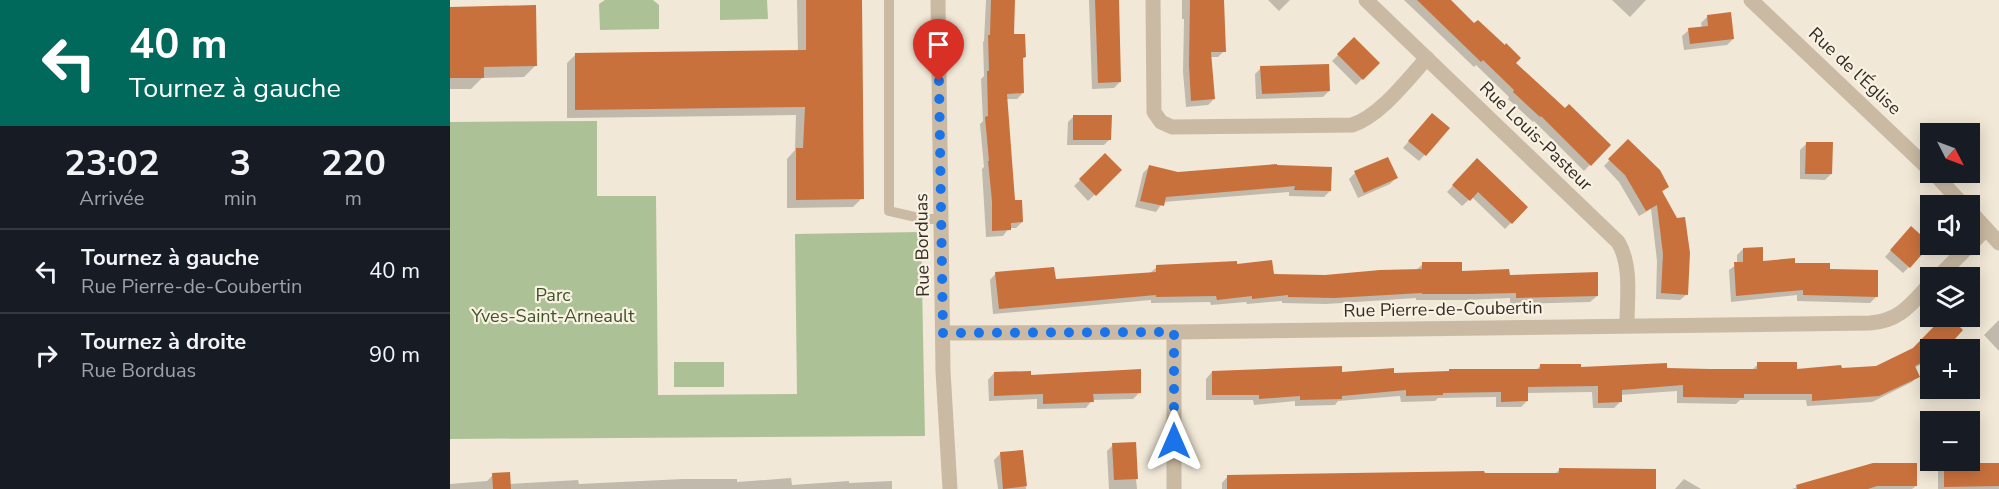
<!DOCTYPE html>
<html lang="fr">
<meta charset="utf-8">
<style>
:root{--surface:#171b24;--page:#20242c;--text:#f1f3f6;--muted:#9ea1a6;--line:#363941}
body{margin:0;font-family:"Nunito Sans",sans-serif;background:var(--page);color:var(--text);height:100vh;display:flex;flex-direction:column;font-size:22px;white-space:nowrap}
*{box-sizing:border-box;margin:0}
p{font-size:20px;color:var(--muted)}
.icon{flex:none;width:33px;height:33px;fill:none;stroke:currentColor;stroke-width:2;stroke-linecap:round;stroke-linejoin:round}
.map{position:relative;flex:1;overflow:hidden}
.details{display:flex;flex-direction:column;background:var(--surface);width:450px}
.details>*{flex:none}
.guide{background:#00695c;color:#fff;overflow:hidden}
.needle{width:39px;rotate:132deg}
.tools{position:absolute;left:1470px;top:123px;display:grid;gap:12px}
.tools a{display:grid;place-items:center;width:60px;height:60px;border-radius:0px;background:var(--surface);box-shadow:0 3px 15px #0003;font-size:30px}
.pin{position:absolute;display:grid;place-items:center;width:51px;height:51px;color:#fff;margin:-62px -26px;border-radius:50% 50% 50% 0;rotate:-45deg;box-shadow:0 0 6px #0007}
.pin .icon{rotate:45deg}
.me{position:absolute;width:66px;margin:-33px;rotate:0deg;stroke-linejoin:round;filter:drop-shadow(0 0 4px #0008)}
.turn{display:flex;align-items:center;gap:21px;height:126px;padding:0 30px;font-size:27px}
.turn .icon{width:78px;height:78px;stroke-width:2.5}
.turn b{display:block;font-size:42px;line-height:51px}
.eta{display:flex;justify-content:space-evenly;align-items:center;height:102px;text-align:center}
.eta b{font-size:36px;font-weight:700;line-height:42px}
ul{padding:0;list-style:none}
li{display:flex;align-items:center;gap:18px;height:84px;padding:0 30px;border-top:2px solid var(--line)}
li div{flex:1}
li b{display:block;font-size:22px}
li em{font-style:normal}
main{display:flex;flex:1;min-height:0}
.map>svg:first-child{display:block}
</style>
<main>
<section class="details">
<div class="guide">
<div class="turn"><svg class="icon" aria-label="left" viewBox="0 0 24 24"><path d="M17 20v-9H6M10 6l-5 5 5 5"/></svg><div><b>40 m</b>Tournez à gauche</div></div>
</div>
<div class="eta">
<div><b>23:02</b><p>Arrivée</p></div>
<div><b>3</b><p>min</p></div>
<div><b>220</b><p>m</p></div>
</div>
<ul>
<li><svg class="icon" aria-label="left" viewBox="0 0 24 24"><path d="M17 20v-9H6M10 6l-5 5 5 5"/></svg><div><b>Tournez à gauche</b><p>Rue Pierre-de-Coubertin</p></div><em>40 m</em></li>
<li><svg class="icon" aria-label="right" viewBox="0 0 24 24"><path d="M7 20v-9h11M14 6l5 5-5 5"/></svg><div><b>Tournez à droite</b><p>Rue Borduas</p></div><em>90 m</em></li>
</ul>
</section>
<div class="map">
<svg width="1549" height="489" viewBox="0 0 1549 489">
<rect width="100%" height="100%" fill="#f1e8d7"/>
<g fill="#adc197">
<path d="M155,0H203L209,5V29L150,30L149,4Z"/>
<path d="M270,0H317L318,19L270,20Z"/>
<path d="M147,121V196H206L208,395L347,394L345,234L471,232L475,436L0,439V122Z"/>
<rect x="224" y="362" width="50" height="25"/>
</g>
<g fill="#0003">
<path d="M347,0H411L412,198L403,207L337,208V159L345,150L346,115L117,118V63L126,54L348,52Z"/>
<path d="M536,0H563L562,36L573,35V93L567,99H556L564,202L572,222L566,228H559L553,236L536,237L532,169L534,167L530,124L533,121L531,79L534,76L533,42L534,41Z"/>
<path d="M639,0H667L670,82L664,88L642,89Z"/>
<path d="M732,0H773L774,51L768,57H760L764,99L758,105L736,107L733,72L734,19H732Z"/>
<path d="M818,0H840L829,11Z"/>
<path d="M954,0H997L1115,110L1159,145L1134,171L1084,121L1083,122L1058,99L1059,97L1026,65L1024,67Z"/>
<path d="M1162,0H1196L1180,17Z"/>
<path d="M0,8L86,65L74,77L32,78L21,89H0Z"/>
<path d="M1258,16L1283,39L1277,45L1234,50L1232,36L1239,30L1252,28L1251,23Z"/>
<path d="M904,39L928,63L906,85L882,61Z"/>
<path d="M811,68L879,91L873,97L806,99L805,74Z"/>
<path d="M624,116L660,139L654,145H617L618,122Z"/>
<path d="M976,121L998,129L969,161L953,148Z"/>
<path d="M1178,141L1218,186L1211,193L1237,294L1230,300L1206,299L1207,261L1201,209L1189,216L1169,182L1154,166Z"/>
<path d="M1357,143L1381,174L1375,180L1350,179V150Z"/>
<path d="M655,155L670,170L638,201L624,186Z"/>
<path d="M826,165L880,191L874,197L839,196V192L713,202L706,212L685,207L693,173L699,167L728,173Z"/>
<path d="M1021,166L1076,207L1055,229L1022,197L1012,206L997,192Z"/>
<path d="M905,173L946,178L940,184L908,198L899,179Z"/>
<path d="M1455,234L1459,267L1453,273L1435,257Z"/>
<path d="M1293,249L1312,262L1344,265L1378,270L1427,296L1420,303L1347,301V295L1281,302L1279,270L1287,264V255Z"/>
<path d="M973,264L1011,272L1058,276L1147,296L1140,302L1060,304V298L1016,300H966V298L876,304L832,303V301L797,304L796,302L761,305L760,302L701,303V300L543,314L540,280L546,273L604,281L700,273L707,267L786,265L822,275L875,276L966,270Z"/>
<path d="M1549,320V351L1534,335Z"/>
<path d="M1480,350V362L1479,360L1464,368L1468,376L1462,382L1422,402L1357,406L1356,400H1290L1286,404L1227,403V391L1170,395V402L1164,408H1143L1142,392L1077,393V401L1071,407H1046V397L988,398L985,401L951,402L950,396L888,401L885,405L845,406V401L804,405L803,400H756V379L762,372L943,374L997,373L1000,370L1085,371L1090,366L1130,368L1301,371L1308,364L1345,370H1390L1426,367Z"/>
<path d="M544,373L579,377L690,392L683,399L642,400L636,408L587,409V399L539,401L538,380Z"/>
<path d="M663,445L686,479L687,489H659L657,451Z"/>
<path d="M572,451L576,489H548L544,460L551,453Z"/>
<path d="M1495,465H1549V489H1488V471Z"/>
<path d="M1109,470L1204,489H772V483L778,476L1105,474Z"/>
<path d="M43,475L59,484L128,480L129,484L233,479H287V482L341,478L342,485L399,481V483L442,481V489H0V484L37,481Z"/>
<path d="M1234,479L1251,489H1225Z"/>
<path d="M1364,481L1466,486L1462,489H1342Z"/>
</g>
<g fill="#c9713d">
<path d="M356,0H412L414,199L346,200V148H353L355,107L125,110V53L356,50Z"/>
<path d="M541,0H565L564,34H575L576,57L573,58L574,93L557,94L565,200H572L573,222L561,223V230L542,231V201L538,161H539L535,117L538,116L537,71H539L538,35H540Z"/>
<path d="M645,0H669L671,82L648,83Z"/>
<path d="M740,0H774L776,52H761L765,99L741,101L739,65Z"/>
<path d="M967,0H1001L1024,23L1028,20L1055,45L1056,43L1071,58L1066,63L1115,108L1119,104L1161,145L1141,166L1091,116L1090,117L1063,92L1064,90L1033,60L1031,62Z"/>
<path d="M86,5L87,66L34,67V78H0V7Z"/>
<path d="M1281,12L1284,39L1240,44L1238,28L1258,26L1257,15Z"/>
<path d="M904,37L930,63L913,80L887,54Z"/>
<path d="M879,64L880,91L812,94L810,66Z"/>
<path d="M982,113L1000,128L976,156L958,141Z"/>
<path d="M623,115H662L661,140H623Z"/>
<path d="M1178,139L1210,170L1219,187L1212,191L1227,218L1235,217L1240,253L1238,295L1211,293L1213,254L1207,205L1196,211L1175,175L1158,159Z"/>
<path d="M1356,142H1383L1382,174H1355Z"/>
<path d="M655,153L672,170L646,196L629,179Z"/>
<path d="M938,157L948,178L914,193L904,171Z"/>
<path d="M1027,158L1078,207L1062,224L1028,192L1020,201L1002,185Z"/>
<path d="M827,164V165L882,167L881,191L844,190L845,186L716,197L714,206L690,201L699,165L728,172Z"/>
<path d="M1461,226L1481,244L1460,268L1440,250Z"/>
<path d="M1313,247V261L1345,258V263H1380V269L1428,270V297L1353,295V290L1286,296L1284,262H1293V248Z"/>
<path d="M822,260L824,274L875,275L930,270L972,269V262H1012V271L1059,269L1060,275L1148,272V296L1066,298V293L1023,294H972V293L884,298L838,297V295L802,299V296L767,300L766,296L706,297V295L549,309L545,272L604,267L606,279L706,272V265L787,261V264Z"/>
<path d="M1494,316H1499L1513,330L1495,350H1480V358L1465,366L1470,377L1429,396L1362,401V394H1294V398L1233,397V385L1172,390V402L1148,403V386L1078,387V401L1051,402V392L993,393V395L956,396V390L892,396V399L850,400V396L809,399V395H762V371L892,366V372L944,368V373L999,371V369H1090V364H1131V367L1217,363V368L1260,369H1307V362H1347V369L1391,365L1392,368L1426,366L1463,348Z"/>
<path d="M691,369V393L643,394L644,402L593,404V394L544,396V372L581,371V375Z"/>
<path d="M686,442L688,479L664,480L662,443Z"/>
<path d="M573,450L577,486L553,489L550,452Z"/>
<path d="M1423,463H1467V486H1427L1418,489H1347L1346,485Z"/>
<path d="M1494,463H1549V486L1494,487Z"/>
<path d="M1109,468L1206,469V489H777V475L1034,471L1035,473H1109Z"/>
<path d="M60,472L61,489H43L42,473Z"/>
</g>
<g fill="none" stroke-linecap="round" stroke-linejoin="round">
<path stroke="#cabaa3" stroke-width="10" d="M439,0V211L474,219H491"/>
<g stroke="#cabaa3" stroke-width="15">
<path d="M488,0L493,371L500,489"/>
<path d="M703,0L704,112L711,122L722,127L902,125C930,116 957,80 977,58"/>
<path d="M916,0L1168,242C1182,265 1177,298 1177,325"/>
<path d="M1301,0L1480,170"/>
<path d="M1483,172L1514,206"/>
<path d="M1520,211L1549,243"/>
<path d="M1487,278L1536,229"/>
<path d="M493,333L724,332L1420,323C1450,321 1461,304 1480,284"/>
<path d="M724,489V332"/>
</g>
</g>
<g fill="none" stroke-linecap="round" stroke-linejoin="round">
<path stroke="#1a73e8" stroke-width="10" stroke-dasharray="0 18" d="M489,81L493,333L724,332V441"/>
</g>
<g text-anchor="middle" stroke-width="4.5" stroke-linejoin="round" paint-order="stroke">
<g font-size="18" fill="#342c25" stroke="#f9f2e3">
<text transform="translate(1405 71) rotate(43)" y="6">Rue de l'Église</text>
<text transform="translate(1086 136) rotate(44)" y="6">Rue Louis-Pasteur</text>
<text transform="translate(472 245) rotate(-91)" y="6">Rue Borduas</text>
<text transform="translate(993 309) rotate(-1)" y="6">Rue Pierre-de-Coubertin</text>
</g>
<g font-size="18" fill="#3e5329" stroke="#f9f2e3">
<text x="103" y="301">Parc<tspan x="103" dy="21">Yves-Saint-Arneault</tspan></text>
</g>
</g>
</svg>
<div class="tools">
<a><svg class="needle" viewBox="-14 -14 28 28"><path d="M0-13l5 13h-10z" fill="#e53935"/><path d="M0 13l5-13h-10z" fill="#9ea1a6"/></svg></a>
<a><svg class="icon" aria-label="sound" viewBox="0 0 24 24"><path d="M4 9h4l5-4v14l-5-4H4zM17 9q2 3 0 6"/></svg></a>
<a><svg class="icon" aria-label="layers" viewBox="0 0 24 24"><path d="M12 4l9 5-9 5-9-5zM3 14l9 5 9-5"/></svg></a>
<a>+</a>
<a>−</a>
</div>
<div class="pin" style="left:489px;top:81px;background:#d93025"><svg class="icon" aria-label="arrive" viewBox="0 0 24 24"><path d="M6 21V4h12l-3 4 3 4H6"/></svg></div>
<svg class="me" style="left:724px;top:441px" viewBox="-20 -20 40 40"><path d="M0-17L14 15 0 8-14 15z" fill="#1a73e8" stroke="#fff" stroke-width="4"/></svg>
</div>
</main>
